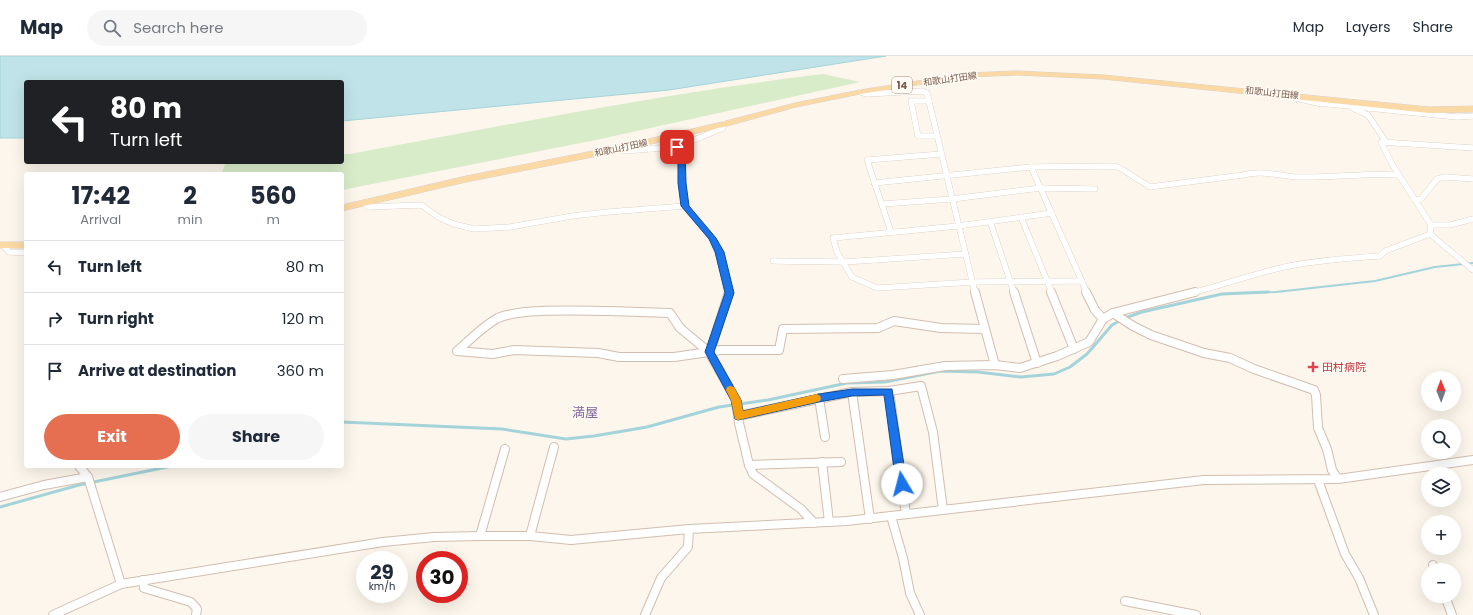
<!DOCTYPE html>
<meta charset="utf-8">
<style>
:root{--surface:#fff;--page:#f6f6f7;--text:#1f2937;--muted:#747a83;--line:#e0e1e3;--accent:#e76f51}
body{margin:0;font-family:Poppins,"Noto Sans JP",sans-serif;background:var(--page);color:var(--text);height:100vh;display:flex;flex-direction:column;font-size:15px;white-space:nowrap}
*{box-sizing:border-box;margin:0}
p{font-size:13px;color:var(--muted)}
.icon{flex:none;width:22px;height:22px;fill:none;stroke:currentColor;stroke-width:2;stroke-linecap:round;stroke-linejoin:round}
.map{position:relative;flex:1;overflow:hidden}
.panel{position:absolute;left:24px;top:116px;width:320px;height:296px;display:flex;flex-direction:column;background:var(--surface);border-radius:4px;box-shadow:0 4px 16px #0002}
.panel>*{flex:none}
.hud{position:absolute;left:24px;top:24px;width:320px;height:84px;border-radius:4px;box-shadow:0 4px 16px #0002;background:#202124;color:#fff;overflow:hidden}
.needle{width:26px;rotate:359deg}
.tools{position:absolute;left:1421px;top:315px;display:grid;gap:8px}
.tools a{display:grid;place-items:center;width:40px;height:40px;border-radius:50%;background:var(--surface);box-shadow:0 4px 16px #0002;font-size:20px}
.speed{position:absolute;left:356px;top:495px;display:flex;gap:8px;font-size:20px;font-weight:700;text-align:center}
.speed>*{display:grid;place-content:center;width:52px;height:52px;border-radius:50%;background:var(--surface);box-shadow:0 4px 16px #0002;line-height:1}
.speed small{font-size:10px;font-weight:400}
.speed .limit{border:6px solid #d22;background:#fff;color:#111}
.pin{position:absolute;display:grid;place-items:center;width:34px;height:34px;color:#fff;margin:-17px;border-radius:8px;box-shadow:0 2px 6px #0006}
.me{position:absolute;width:44px;margin:-22px;rotate:352deg;stroke-linejoin:round;filter:drop-shadow(0 0 3px #0008)}
.turn{display:flex;align-items:center;gap:14px;height:84px;padding:0 20px;font-size:18px}
.turn .icon{width:52px;height:52px;stroke-width:2.5}
.turn b{display:block;font-size:28px;line-height:34px}
.eta{display:flex;justify-content:space-evenly;align-items:center;height:68px;text-align:center}
.eta b{font-size:24px;font-weight:700;line-height:28px}
.primary-button{display:flex;gap:8px;margin-top:auto;padding:8px 20px}
.primary-button a{flex:1;height:46px;border-radius:24px;background:var(--accent);color:#fff;font-size:16px;font-weight:700;line-height:46px;text-align:center}
.primary-button a+a{background:var(--page);color:var(--text)}
ul{padding:0;list-style:none}
li{display:flex;align-items:center;gap:12px;height:52px;padding:0 20px;border-top:1px solid var(--line)}
li div{flex:1}
li b{display:block;font-size:15px}
li em{font-style:normal}
header{display:flex;align-items:center;gap:24px;box-sizing:border-box;height:56px;padding:0 20px;background:var(--surface);border-bottom:1px solid var(--line)}
header strong{font-size:19px}
nav{display:flex;gap:22px;margin-inline-start:auto;font-size:14px}
.search{width:280px;height:36px;background:var(--page);display:flex;align-items:center;gap:10px;box-sizing:border-box;padding:0 14px;border-radius:22px;color:var(--muted);font-size:15px}
.map>svg:first-child{display:block}
</style>
<header>
<strong>Map</strong>
<div class="search"><svg class="icon" aria-label="search" viewBox="0 0 24 24"><circle cx="10" cy="10" r="6"/><path d="M15 15l6 6"/></svg>Search here</div>
<nav><a>Map</a><a>Layers</a><a>Share</a></nav>
</header>
<div class="map">
<svg width="1473" height="559" viewBox="0 0 1473 559">
<rect width="100%" height="100%" fill="#fdf6ec"/>
<path fill="#d8ecc9" d="M823,18L860,26L596,84L342,134V118H221L226,106H342V98H350C507,69 664,37 823,18Z"/>
<path fill="#bfe3e8" stroke="#a5d3da" d="M0,0H886L669,34L342,65V26H26V82H0Z"/>
<g fill="none" stroke-linecap="round" stroke-linejoin="round">
<path stroke="#a5d3da" stroke-width="2" d="M1241,237L1276,236L1375,225L1435,211L1473,207"/>
<g stroke="#a5d3da" stroke-width="3">
<path d="M1125,262L1142,256L1222,238L1268,236"/>
<path d="M342,366L502,373L566,383L594,380L647,371L719,351L768,344L847,327L885,326L940,315L978,316L1021,321L1054,318L1070,311L1087,298L1112,269L1121,264"/>
<path d="M0,451L79,429L172,410"/>
</g>
<defs>
<g id="street-far1">
<path d="M860,36L866,38L922,35L927,37L975,237"/>
<path d="M1295,42L1322,48"/>
<path d="M929,45H911L918,80H937"/>
<path d="M1319,47L1457,61L1473,60"/>
<path d="M1354,53L1368,59L1386,86"/>
<path d="M677,91L681,95L682,127L685,150L712,182L720,197L729,237"/>
<path d="M618,93L623,95L677,91L723,72L724,68"/>
<path d="M1031,111L1087,237"/>
<path d="M874,127L1031,111L1114,110L1120,112L1150,131L1243,119C1261,114 1280,120 1298,121C1332,122 1365,117 1398,119"/>
<path d="M1415,144L1421,143L1437,123L1445,121L1473,123"/>
<path d="M364,147L369,151L421,149L440,162L454,168L474,173L510,171L572,160L608,156L685,150"/>
<path d="M882,148L952,143L1041,132L1095,133"/>
<path d="M1052,157L958,170L833,182L837,196L852,221L877,232L973,226L1082,225"/>
<path d="M1021,161L1052,237"/>
<path d="M990,165L1014,237"/>
<path d="M1431,169H1450L1473,163"/>
<path d="M891,176L867,104L941,98"/>
<path d="M1430,178L1431,169L1392,108L1381,86L1473,92"/>
<path d="M1430,178L1473,214"/>
<path d="M3,189L9,196L26,197"/>
<path d="M773,205L844,206L965,198"/>
<path d="M1191,237C1224,229 1255,217 1289,210C1319,204 1349,202 1380,200L1385,195L1430,178"/>
</g>
<g id="street">
<path d="M975,236L995,309"/>
<path d="M1014,236L1037,307"/>
<path d="M1051,236L1074,293"/>
<path d="M1086,236L1095,254L1103,263"/>
<path d="M609,255L670,257L680,272L709,296L674,301H619L598,297L514,294L493,298L457,295C470,284 483,270 498,262C520,252 582,255 609,255Z"/>
<path d="M1113,257L1133,270L1151,279L1204,297L1230,302L1254,313L1314,334L1316,339L1318,372L1327,393L1332,414L1338,423"/>
<path d="M709,296L736,344L739,367L749,409L753,418L801,453L814,467"/>
<path d="M709,296L720,294H779L783,273L878,272L894,265L941,272L984,273"/>
<path d="M710,296L729,236"/>
<path d="M843,323L893,319L945,310L995,309L1020,312L1057,300L1089,286L1103,263L1113,257L1195,236"/>
<path d="M889,335L906,458"/>
<path d="M852,336L870,463"/>
<path d="M819,342L825,381"/>
<path d="M738,360L852,336L889,335L921,330L933,376L943,454"/>
<path d="M822,406L829,466"/>
<path d="M749,409L841,406"/>
<path d="M79,410L88,421L121,528"/>
<path d="M1318,424L1345,498L1359,522L1374,559"/>
<path d="M0,441L44,429L88,421"/>
<path d="M891,460L903,502L910,537L920,559"/>
<path d="M480,480L505,393"/>
<path d="M530,480L554,391"/>
<path d="M1433,509L1435,514"/>
<path d="M143,524L144,532L191,546L197,553L196,559"/>
<path d="M1445,540L1452,559"/>
<path d="M1125,545L1196,559"/>
<path d="M53,559L121,528L383,486L434,481L480,480H530L571,484L689,473L847,465L1204,424L1338,423L1473,404"/>
<path d="M645,559L661,522L688,491L689,473"/>
</g>
<g id="primary">
<path d="M1017,15L1103,19L1429,51L1473,50V56L1429,57L1103,23L1017,19L968,21L860,38L796,51L727,70L618,96L466,126L342,155V149L466,120L618,90L722,66L795,47L860,34L968,17Z"/>
<rect x="0" y="186" width="26" height="6"/>
</g>
</defs>
<use href="#street-far1" stroke="#d1beb0" stroke-width="6"/>
<use href="#street" stroke="#d1beb0" stroke-width="10"/>
<use href="#primary" stroke="#dad1cd" stroke-width="1"/>
<use href="#street-far1" stroke="#fff" stroke-width="5.5"/>
<use href="#street" stroke="#fff" stroke-width="8"/>
<use href="#primary" fill="#fbd9a5" fill-rule="evenodd"/>
</g>
<path fill="#1a73e8" stroke="#114b97" d="M675,89H680L685,95L686,127L689,150L716,182L724,196L734,237L714,296L741,344L743,355L819,338L852,333H892L907,428L905,431L902,432L898,431L896,428L884,339L852,340L819,346L738,364L735,363L731,344L705,296L725,237L715,196L709,183L681,150L678,127V95L674,91Z"/>
<path fill="#f59e0b" d="M730,330L734,331L741,344L743,355L817,338L820,340L821,342L820,345L817,346L738,364L735,363L731,344L726,334L727,331Z"/>
<path fill="#e0444e" stroke="#fffaf3" stroke-width="1.5" d="M1311 305h4v4h4v4h-4v4h-4v-4h-4v-4h4z"/>
<g text-anchor="middle" stroke-width="3.5" stroke-linejoin="round" paint-order="stroke">
<g font-size="9" fill="#7a5c4d" stroke="#fffaf3">
<text transform="translate(950 23) rotate(-8)" y="3">和歌山打田線</text>
<text transform="translate(1272 37) rotate(6)" y="3">和歌山打田線</text>
<text transform="translate(621 92) rotate(-12)" y="3">和歌山打田線</text>
</g>
<rect fill="#fffaf3" stroke="#a28b7f" stroke-width="1" x="892" y="21" width="20" height="16" rx="3"/>
<g font-size="10" font-weight="bold" fill="#7a5c4d">
<text x="902" y="33">14</text>
</g>
<g font-size="11" fill="#be3a42" stroke="#fffaf3" text-anchor="start">
<text x="1322" y="315">田村病院</text>
</g>
<g font-size="13" fill="#846695" stroke="#fffaf3">
<text x="585" y="361">満屋</text>
</g>
</g>
</svg>
<div class="tools">
<a><svg class="needle" viewBox="-14 -14 28 28"><path d="M0-13l5 13h-10z" fill="#e53935"/><path d="M0 13l5-13h-10z" fill="#747a83"/></svg></a>
<a><svg class="icon" aria-label="search" viewBox="0 0 24 24"><circle cx="10" cy="10" r="6"/><path d="M15 15l6 6"/></svg></a>
<a><svg class="icon" aria-label="layers" viewBox="0 0 24 24"><path d="M12 4l9 5-9 5-9-5zM3 14l9 5 9-5"/></svg></a>
<a>+</a>
<a>−</a>
</div>
<div class="speed"><div>29<small>km/h</small></div><div class="limit">30</div></div>
<div class="pin" style="left:677px;top:91px;background:#d93025"><svg class="icon" aria-label="arrive" viewBox="0 0 24 24"><path d="M6 21V4h12l-3 4 3 4H6"/></svg></div>
<svg class="me" style="left:902px;top:428px" viewBox="-20 -20 40 40"><circle r="19" fill="#fff"/><path d="M0-13L10 11 0 6-10 11z" fill="#1a73e8"/></svg>
<div class="hud">
<div class="turn"><svg class="icon" aria-label="left" viewBox="0 0 24 24"><path d="M17 20v-9H6M10 6l-5 5 5 5"/></svg><div><b>80 m</b>Turn left</div></div>
</div>
<section class="panel">
<div class="eta">
<div><b>17:42</b><p>Arrival</p></div>
<div><b>2</b><p>min</p></div>
<div><b>560</b><p>m</p></div>
</div>
<ul>
<li><svg class="icon" aria-label="left" viewBox="0 0 24 24"><path d="M17 20v-9H6M10 6l-5 5 5 5"/></svg><div><b>Turn left</b></div><em>80 m</em></li>
<li><svg class="icon" aria-label="right" viewBox="0 0 24 24"><path d="M7 20v-9h11M14 6l5 5-5 5"/></svg><div><b>Turn right</b></div><em>120 m</em></li>
<li><svg class="icon" aria-label="arrive" viewBox="0 0 24 24"><path d="M6 21V4h12l-3 4 3 4H6"/></svg><div><b>Arrive at destination</b></div><em>360 m</em></li>
</ul>
<div class="primary-button"><a>Exit</a><a>Share</a></div>
</section>
</div>
